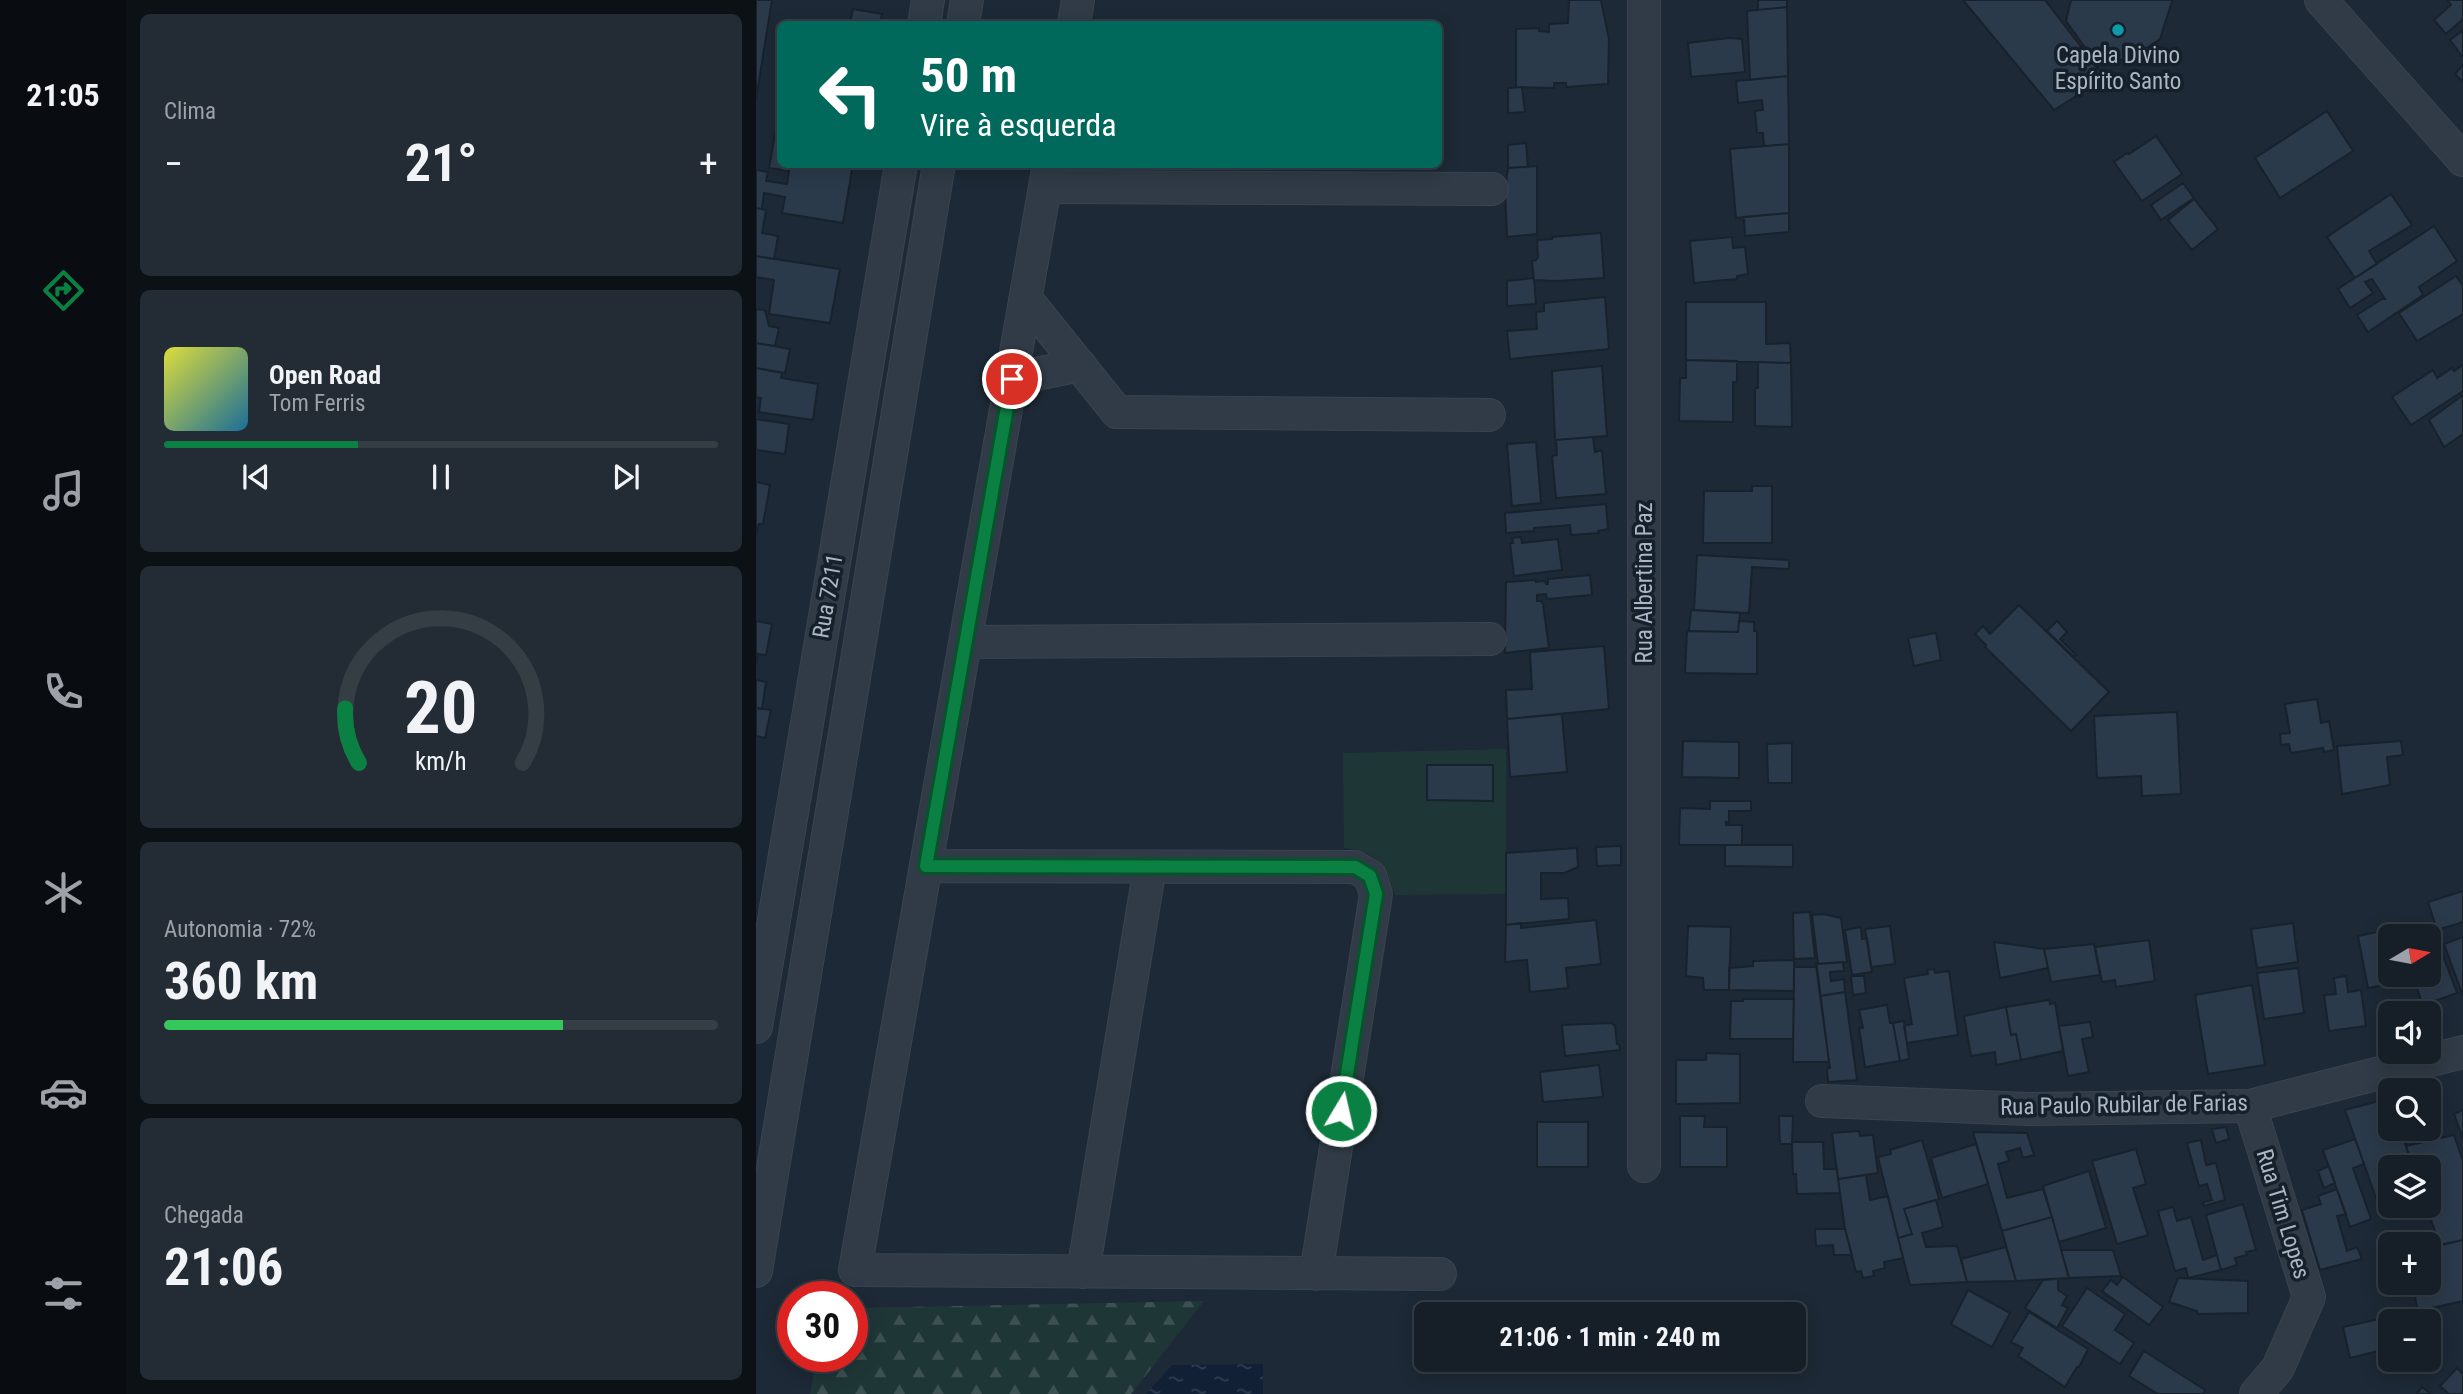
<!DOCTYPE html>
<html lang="pt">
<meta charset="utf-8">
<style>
body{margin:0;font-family:"Roboto Condensed",sans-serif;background:#232c34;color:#f1f3f6;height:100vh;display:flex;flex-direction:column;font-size:26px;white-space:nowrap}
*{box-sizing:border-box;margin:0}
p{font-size:23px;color:#9ea2a8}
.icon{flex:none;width:38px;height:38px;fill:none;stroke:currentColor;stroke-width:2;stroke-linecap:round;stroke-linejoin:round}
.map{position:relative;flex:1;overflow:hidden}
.sheet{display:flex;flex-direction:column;gap:14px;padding:14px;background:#0c1116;width:630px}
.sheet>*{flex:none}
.top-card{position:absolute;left:21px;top:21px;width:665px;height:147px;border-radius:10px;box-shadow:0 4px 18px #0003,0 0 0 2px #353d45;background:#00695c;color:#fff;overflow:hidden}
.needle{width:46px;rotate:80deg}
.tools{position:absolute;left:1622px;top:924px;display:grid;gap:14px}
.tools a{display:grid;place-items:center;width:63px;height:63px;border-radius:10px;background:#161f28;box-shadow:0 4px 18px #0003,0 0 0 2px #353d45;font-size:35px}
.speed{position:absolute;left:21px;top:1281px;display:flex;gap:14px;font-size:35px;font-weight:700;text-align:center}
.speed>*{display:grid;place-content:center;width:91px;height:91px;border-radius:50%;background:#161f28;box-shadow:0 4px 18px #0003,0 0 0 2px #353d45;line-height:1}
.speed .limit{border:10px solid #d22;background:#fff;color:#111}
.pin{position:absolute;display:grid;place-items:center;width:60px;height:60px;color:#fff;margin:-30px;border:4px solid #fff;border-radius:50%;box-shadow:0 2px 7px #0007}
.me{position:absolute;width:77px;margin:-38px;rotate:9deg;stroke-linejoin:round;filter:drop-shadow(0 0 5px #0008)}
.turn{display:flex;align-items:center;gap:24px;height:147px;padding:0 28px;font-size:32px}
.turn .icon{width:91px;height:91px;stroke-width:2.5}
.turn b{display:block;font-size:49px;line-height:60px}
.big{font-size:52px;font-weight:700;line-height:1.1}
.sheet .widget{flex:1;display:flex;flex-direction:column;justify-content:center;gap:10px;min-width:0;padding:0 24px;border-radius:10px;background:#232c34}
.sheet .dial{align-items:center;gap:0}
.dial svg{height:182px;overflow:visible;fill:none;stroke:#353d45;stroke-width:7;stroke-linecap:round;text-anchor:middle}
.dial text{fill:#f1f3f6;stroke:none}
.song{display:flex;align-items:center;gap:21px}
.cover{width:84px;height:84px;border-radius:10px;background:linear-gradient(135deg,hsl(60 70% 55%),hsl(200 70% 35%))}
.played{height:7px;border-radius:4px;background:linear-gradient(90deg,#0b8043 35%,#353d45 35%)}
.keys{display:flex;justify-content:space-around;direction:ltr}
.heat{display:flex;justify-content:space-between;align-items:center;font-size:38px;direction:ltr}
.charge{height:10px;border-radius:5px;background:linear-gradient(90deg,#34c759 72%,#353d45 0)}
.trip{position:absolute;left:658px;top:1302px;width:392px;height:70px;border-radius:10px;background:#161f28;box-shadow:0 4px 18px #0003,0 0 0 2px #353d45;font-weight:700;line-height:70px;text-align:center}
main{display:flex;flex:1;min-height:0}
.dock{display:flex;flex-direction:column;width:126px;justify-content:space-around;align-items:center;background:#090c10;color:#9ea2a8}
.dock .icon{width:49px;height:49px}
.dock .active{color:#0b8043}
.dock b{font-size:32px;color:#f1f3f6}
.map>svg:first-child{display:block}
</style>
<main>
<nav class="dock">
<b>21:05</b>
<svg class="icon active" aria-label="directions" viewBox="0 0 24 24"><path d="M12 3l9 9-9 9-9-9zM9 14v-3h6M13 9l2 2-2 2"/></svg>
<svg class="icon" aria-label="music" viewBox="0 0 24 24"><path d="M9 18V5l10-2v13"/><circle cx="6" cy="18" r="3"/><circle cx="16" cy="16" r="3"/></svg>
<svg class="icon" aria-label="phone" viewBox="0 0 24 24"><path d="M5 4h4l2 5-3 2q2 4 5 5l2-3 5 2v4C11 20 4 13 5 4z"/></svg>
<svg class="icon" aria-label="climate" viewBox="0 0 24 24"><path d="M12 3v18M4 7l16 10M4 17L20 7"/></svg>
<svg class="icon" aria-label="car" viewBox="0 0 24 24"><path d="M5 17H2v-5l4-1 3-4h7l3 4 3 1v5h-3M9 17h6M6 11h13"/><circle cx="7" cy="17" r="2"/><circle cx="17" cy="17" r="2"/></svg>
<svg class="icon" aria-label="filters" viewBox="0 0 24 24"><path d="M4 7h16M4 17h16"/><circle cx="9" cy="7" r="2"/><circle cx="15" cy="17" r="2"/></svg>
</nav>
<section class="sheet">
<div class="widget"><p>Clima</p>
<div class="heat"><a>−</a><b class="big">21°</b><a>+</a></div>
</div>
<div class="widget">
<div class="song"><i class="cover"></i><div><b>Open Road</b><p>Tom Ferris</p></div></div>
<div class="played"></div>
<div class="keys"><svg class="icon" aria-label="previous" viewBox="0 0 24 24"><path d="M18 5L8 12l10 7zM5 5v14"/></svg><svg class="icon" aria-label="pause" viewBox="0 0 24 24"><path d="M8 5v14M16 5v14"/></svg><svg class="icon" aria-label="next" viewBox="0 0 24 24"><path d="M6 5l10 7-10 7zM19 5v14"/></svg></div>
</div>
<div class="widget dial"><svg viewBox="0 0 100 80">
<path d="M14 69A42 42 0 1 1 86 69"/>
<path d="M14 69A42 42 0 0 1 8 45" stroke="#0b8043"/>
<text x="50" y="56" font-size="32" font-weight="700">20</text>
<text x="50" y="72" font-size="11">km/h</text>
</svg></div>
<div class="widget"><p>Autonomia · 72%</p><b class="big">360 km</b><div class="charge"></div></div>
<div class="widget"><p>Chegada</p><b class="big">21:06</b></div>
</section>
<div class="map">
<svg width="1707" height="1394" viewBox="0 0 1707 1394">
<defs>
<pattern id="forest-firs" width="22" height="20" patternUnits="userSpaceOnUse" patternTransform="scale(1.75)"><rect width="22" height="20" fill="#1f3637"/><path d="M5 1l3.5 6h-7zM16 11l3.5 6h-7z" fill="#3d5152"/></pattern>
<pattern id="water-ripples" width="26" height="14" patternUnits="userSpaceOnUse" patternTransform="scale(1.75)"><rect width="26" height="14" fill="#112034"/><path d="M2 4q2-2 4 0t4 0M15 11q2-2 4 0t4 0" fill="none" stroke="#313e50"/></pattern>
</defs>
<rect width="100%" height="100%" fill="#1d2936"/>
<!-- forest -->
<path fill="url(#forest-firs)" d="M448 1301 375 1394H54L61 1356H96V1308Z"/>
<!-- park -->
<path fill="#1f3637" d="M750 749V894L639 895C630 865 621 851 588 848L587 753Z"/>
<!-- water -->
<path fill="url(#water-ripples)" d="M507 1364V1394H390L416 1365Z"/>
<!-- building -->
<path fill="#2b3a4b" stroke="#18222d" stroke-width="2" d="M0 0H16L0 99Z
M813 0H845L853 39 852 84 810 87V83H798V88L760 87V29L783 28V31L793 32V24L812 23Z
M1002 0H1031V7L1002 10Z
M1207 0H1289L1349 78 1298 110Z
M1315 0H1416V1L1404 39 1371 61 1333 53 1310 21Z
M1691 0H1707V19L1690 34 1678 20 1695 5Z
M1031 7 1032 76 994 80 991 11Z
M97 9 126 14 124 24H94Z
M1707 30V56H1706L1694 40Z
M973 38 986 39 989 72 935 77 932 43Z
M1707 65V82L1699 74Z
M1032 76 1033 144 1008 146 1007 133H1001L999 111 1007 110 1006 100 982 103 980 81Z
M766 87 769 112 752 113V88Z
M1571 111 1597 151 1524 198 1499 158Z
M19 134 24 135V164H97L87 223 26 213 29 197 8 193 6 209 0 208V170L12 172 10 181 31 184 33 171 13 168Z
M1400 136 1426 174 1386 201 1358 162 1371 153 1373 154Z
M770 143 772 167 752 168V145Z
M1033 144V213L980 218 974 149Z
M781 166V234L751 237 749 191 752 168Z
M1427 183 1438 198 1405 220 1395 205Z
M1635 194 1656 225 1613 251 1621 264 1599 278 1571 237Z
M1438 199 1462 229 1436 250 1412 220Z
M0 208 10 210 6 233 22 236 18 259 0 256Z
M1033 213V232L989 236 988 217Z
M1678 226 1701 261 1663 287 1667 295 1612 332 1601 315 1626 299H1629L1616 279 1609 282 1617 293 1594 308 1582 289Z
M845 233 848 278 800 281 778 280 776 261 780 260 782 257 781 240 796 239V237Z
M976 237 977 248 989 247 992 274 981 276V279L938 283 934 241Z
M0 256 84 269 74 323 13 314 18 280 0 277Z
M1700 276 1707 286V314L1661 341 1643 313Z
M778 278 780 304 751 306V281Z
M849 297 853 349 754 359 751 331 781 329 780 312 788 311V303Z
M930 302H1010V344L1034 343 1035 363 930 360Z
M0 309 9 310 13 326 23 328 19 346 0 343Z
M0 343 34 349 29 373 0 368Z
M930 360 981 361V382H977V422L923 421 924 378H930Z
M1002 362 1035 363 1036 427 999 426V388H1002Z
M1707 365V391L1655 425 1636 397 1677 370 1681 378 1696 368 1698 371Z
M846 366 851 436 799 440 796 371Z
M0 368 26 373 25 378 62 384 57 420 3 412 5 398 0 397Z
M1707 395V434L1688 447 1673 420Z
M0 419 33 424 29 454 0 450Z
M837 437 839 452 846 450 850 494 800 498 796 456 801 455 800 440Z
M780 442 785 503 756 506 751 444Z
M0 482 14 485 7 524H3L0 535Z
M996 486H1016V543H947L948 491H996Z
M850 504 852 529 842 531 843 533 815 535 814 525 778 528V531L750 533 749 513Z
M765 537 766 543 802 539 806 570 758 576 754 543H757L756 538Z
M941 555 1033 560V569L996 567 993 613 938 610Z
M834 575 836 595 791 599 790 594 781 595V601H785L787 604 793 648 749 653 750 582 780 580V582L789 581 790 584H792V579Z
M1263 605 1353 692 1315 731 1229 647 1230 645 1219 634 1227 626 1234 634Z
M935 610 984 613 982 632 933 631Z
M0 621 16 624 10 655 2 654 0 665Z
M983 621 998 622V631H1001V674L929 673 931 631 982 632Z
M1301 621 1311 632 1304 639 1320 655 1318 657 1291 631Z
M1180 633 1185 660 1158 666 1152 638Z
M848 646 853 709 751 719 750 690 776 689 774 652Z
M0 680 10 682 6 709 0 708Z
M1561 699 1565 723 1573 721 1578 750 1568 752 1567 748 1535 753 1533 744 1525 745 1524 734 1534 733 1529 704Z
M0 708 15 710 9 738 0 736Z
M1421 712 1425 794 1386 796 1385 776 1341 778 1338 716Z
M806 714 811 772 754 777 751 719Z
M927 741 983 742V778L926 777Z
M1645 741 1647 755 1631 757 1634 785 1586 794 1581 746Z
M1036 743V783H1012L1011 744Z
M671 765H737V801L671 800Z
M954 801H995V811H973V823L970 822V825H986V845H923L924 808 954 809Z
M969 845H1037V867L969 866Z
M865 846V865L841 866 840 847Z
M821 848 822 867 808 873H785V899L812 898 813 919 750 925V853Z
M1707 891V922L1681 930 1672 902Z
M1054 912 1059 958 1038 959 1037 913Z
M1067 914 1085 918 1091 962 1062 964 1056 915Z
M840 920 845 964 810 968 812 988 774 992 771 960 749 962 750 925 765 923V928Z
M1537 923 1542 962 1501 968 1495 929Z
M932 926 975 927 973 990H948L947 978 930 976Z
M1134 926 1139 964 1115 967 1109 929Z
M1105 927 1106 939 1111 938 1116 972 1096 975 1089 930Z
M1626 931 1629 942 1634 941V975H1653L1654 980 1612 988 1602 936Z
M1707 937V996L1688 944Z
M1393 940 1399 981 1360 987 1359 980 1346 982 1339 947Z
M1681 940 1701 993 1667 1005 1656 975H1673V943Z
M1238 942 1288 949 1292 968 1244 978Z
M1338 944 1344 975 1295 982 1288 949Z
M1038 960V991L973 990V968L997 966V961Z
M1087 962 1088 971 1074 972 1075 981 1088 979 1089 992 1064 996 1060 964Z
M1038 967H1061L1073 1062H1037Z
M1542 968 1548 1013 1508 1019 1501 973Z
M1178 969 1179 973 1193 971 1202 1035 1151 1043 1148 1026 1156 1024 1148 978 1172 974 1171 970Z
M1095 976H1108L1110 993 1097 995Z
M1590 976 1592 992 1605 990 1610 1026 1573 1031 1568 995 1580 994 1578 978Z
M1496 985 1509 1065 1452 1074 1439 995Z
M1089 992 1101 1080 1072 1082 1071 1068H1074L1064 996Z
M987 999H1038L1037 1039H974L975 1001H987Z
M1293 1000 1294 1004 1299 1003 1307 1051 1265 1060 1260 1034 1255 1035 1250 1007Z
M1131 1005 1134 1023H1137L1144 1061 1109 1067 1103 1028H1107L1103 1010Z
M1250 1007 1255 1035 1260 1034 1265 1060 1240 1065 1239 1052 1215 1056 1208 1016Z
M1148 1021 1153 1059 1144 1061 1137 1023Z
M1334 1022 1337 1037 1326 1039 1333 1072 1312 1076 1303 1026Z
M856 1023 857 1025H859L861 1044H863L864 1050 809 1056 806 1025Z
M950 1053 984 1054V1103L920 1104V1060H950Z
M843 1065 847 1097 787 1102 784 1072Z
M1634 1098V1129H1644L1657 1167H1634V1206H1661L1627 1218 1589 1110Z
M1707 1110V1139L1698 1114Z
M924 1116H949L948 1127H971V1167H924Z
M1023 1116H1037L1036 1144H1024Z
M781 1122H832V1167H781Z
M1470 1127 1473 1139 1460 1143 1456 1129Z
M1103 1131 1104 1136 1117 1135 1122 1173 1082 1179 1076 1133Z
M1217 1132 1271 1133 1278 1155 1267 1158 1264 1148 1250 1152 1253 1161 1242 1164 1251 1198 1287 1189 1296 1217 1246 1231Z
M1698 1135 1707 1161V1240L1684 1245 1670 1206H1673V1167H1657L1650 1146Z
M1599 1139 1608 1164 1597 1168 1615 1219 1594 1227 1567 1150Z
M1166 1140 1183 1199 1148 1209 1156 1234 1142 1238 1122 1157 1135 1154 1134 1150Z
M1445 1140 1450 1165 1460 1163 1469 1200 1448 1206 1447 1202 1456 1200 1451 1184 1443 1186 1431 1143Z
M1036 1142H1067L1068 1169H1081L1084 1193 1041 1194 1040 1174H1037Z
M1220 1144 1232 1184 1186 1198 1175 1158Z
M1380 1149 1390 1184 1377 1188 1392 1235 1361 1244 1336 1161Z
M1573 1166 1579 1183 1568 1188 1562 1171Z
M1333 1171 1350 1228 1303 1242 1287 1186Z
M1110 1175 1114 1200 1132 1196 1147 1258 1128 1262 1129 1268 1117 1271 1118 1276 1107 1278 1105 1271 1100 1272 1089 1229 1082 1179Z
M1581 1189 1590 1214 1581 1216 1591 1251 1601 1247 1606 1259 1564 1270 1546 1210 1565 1204 1562 1196Z
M1180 1200 1187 1227 1166 1233 1170 1247 1201 1246 1211 1282 1154 1285 1142 1238 1156 1234 1148 1209Z
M1487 1204 1500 1250 1490 1252 1491 1255 1479 1258 1481 1265 1465 1270 1450 1215Z
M1417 1207 1421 1221 1435 1217 1447 1260 1461 1255 1465 1270 1432 1278 1430 1268 1419 1271 1402 1211Z
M1296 1217 1313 1278 1260 1281 1246 1231Z
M1059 1229H1089L1096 1255H1078L1077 1245 1060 1246Z
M1707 1240V1301L1662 1311 1656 1283H1673V1248Z
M1250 1247 1260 1281 1211 1282 1205 1259Z
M1305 1250H1357L1365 1276 1313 1278Z
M1367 1277 1407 1307 1393 1325 1346 1291 1355 1280 1361 1285Z
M1422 1278 1492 1281V1313L1442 1314 1441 1311 1413 1302Z
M1302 1279V1290L1311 1296 1306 1305 1312 1308 1301 1328 1269 1308 1287 1280Z
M1331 1288 1369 1314 1359 1330 1378 1343 1364 1364 1306 1326Z
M1212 1290 1254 1313 1236 1347 1195 1324Z
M1273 1312 1332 1349 1323 1367H1321L1309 1387 1262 1356 1267 1348 1255 1342Z
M1651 1313 1652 1321H1634V1348L1594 1358 1587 1327Z
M1388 1351 1449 1390 1447 1394H1402L1373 1376Z
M1701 1368 1707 1374V1394H1693L1684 1386Z
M1666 1387 1675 1394H1661Z"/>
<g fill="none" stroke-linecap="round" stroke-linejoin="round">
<defs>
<path id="minor" d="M888 0V1166
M1565 0 1707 160
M168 24 172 0
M207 24 211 0
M318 24 322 0
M293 164 99 1270 684 1274
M289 187 736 189
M270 299 361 412 733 415
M256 379 324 365
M210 642 734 639
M170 866 599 867 614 876 620 894 560 1274
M0 1027 145 164
M1066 1101 1273 1109 1494 1106 1707 1052
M1494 1106 1553 1297 1522 1368 1500 1394
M0 1271 183 164
M327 1272 394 867"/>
</defs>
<!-- minor casing -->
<use href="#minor" stroke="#3a4450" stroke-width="34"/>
<!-- minor -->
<use href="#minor" stroke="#303b47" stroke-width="32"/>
</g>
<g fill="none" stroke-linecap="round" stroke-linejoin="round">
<defs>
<path id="route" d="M256 379 170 866 599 867 614 876 620 894 585 1111"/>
</defs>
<!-- route casing -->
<use href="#route" stroke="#07532c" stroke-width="18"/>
<!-- route -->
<use href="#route" stroke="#0b8043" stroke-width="12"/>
</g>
<!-- markers -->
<circle fill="#0f9aa8" stroke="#16202b" stroke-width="2.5" cx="1362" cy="30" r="7"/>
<g text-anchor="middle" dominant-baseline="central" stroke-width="7" stroke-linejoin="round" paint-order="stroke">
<!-- poi labels -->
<g font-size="23" fill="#aab5c5" stroke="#16202b">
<text x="1362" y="55">Capela Divino<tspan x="1362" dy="26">Espírito Santo</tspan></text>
</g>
<!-- street labels -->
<g font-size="23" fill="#aab5c5" stroke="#16202b">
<text transform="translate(888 583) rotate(-90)">Rua Albertina Paz</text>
<text transform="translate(72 596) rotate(-80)">Rua 7211</text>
<text transform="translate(1368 1105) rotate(-1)">Rua Paulo Rubilar de Farias</text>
<text transform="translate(1527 1214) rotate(73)">Rua Tim Lopes</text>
</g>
</g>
</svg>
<div class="tools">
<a><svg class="needle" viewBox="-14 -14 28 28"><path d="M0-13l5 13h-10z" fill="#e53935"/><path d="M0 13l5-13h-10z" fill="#9ea2a8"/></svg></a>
<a><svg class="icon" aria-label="sound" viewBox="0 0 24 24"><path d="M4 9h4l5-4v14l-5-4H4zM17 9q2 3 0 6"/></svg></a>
<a><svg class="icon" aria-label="search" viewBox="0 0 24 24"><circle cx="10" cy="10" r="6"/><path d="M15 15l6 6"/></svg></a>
<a><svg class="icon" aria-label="layers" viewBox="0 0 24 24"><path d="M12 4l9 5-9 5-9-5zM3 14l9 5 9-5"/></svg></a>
<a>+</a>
<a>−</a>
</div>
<div class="speed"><div class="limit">30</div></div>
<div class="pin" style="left:256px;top:379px;background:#d93025"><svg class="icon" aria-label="arrive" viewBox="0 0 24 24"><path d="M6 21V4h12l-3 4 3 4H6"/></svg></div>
<svg class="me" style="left:585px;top:1111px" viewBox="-20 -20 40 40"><circle r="17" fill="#0b8043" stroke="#fff" stroke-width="3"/><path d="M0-11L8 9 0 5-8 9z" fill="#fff"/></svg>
<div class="trip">21:06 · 1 min · 240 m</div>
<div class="top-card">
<div class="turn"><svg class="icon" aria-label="left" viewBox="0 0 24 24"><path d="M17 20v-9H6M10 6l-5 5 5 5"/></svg><div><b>50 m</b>Vire à esquerda</div></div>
</div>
</div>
</main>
